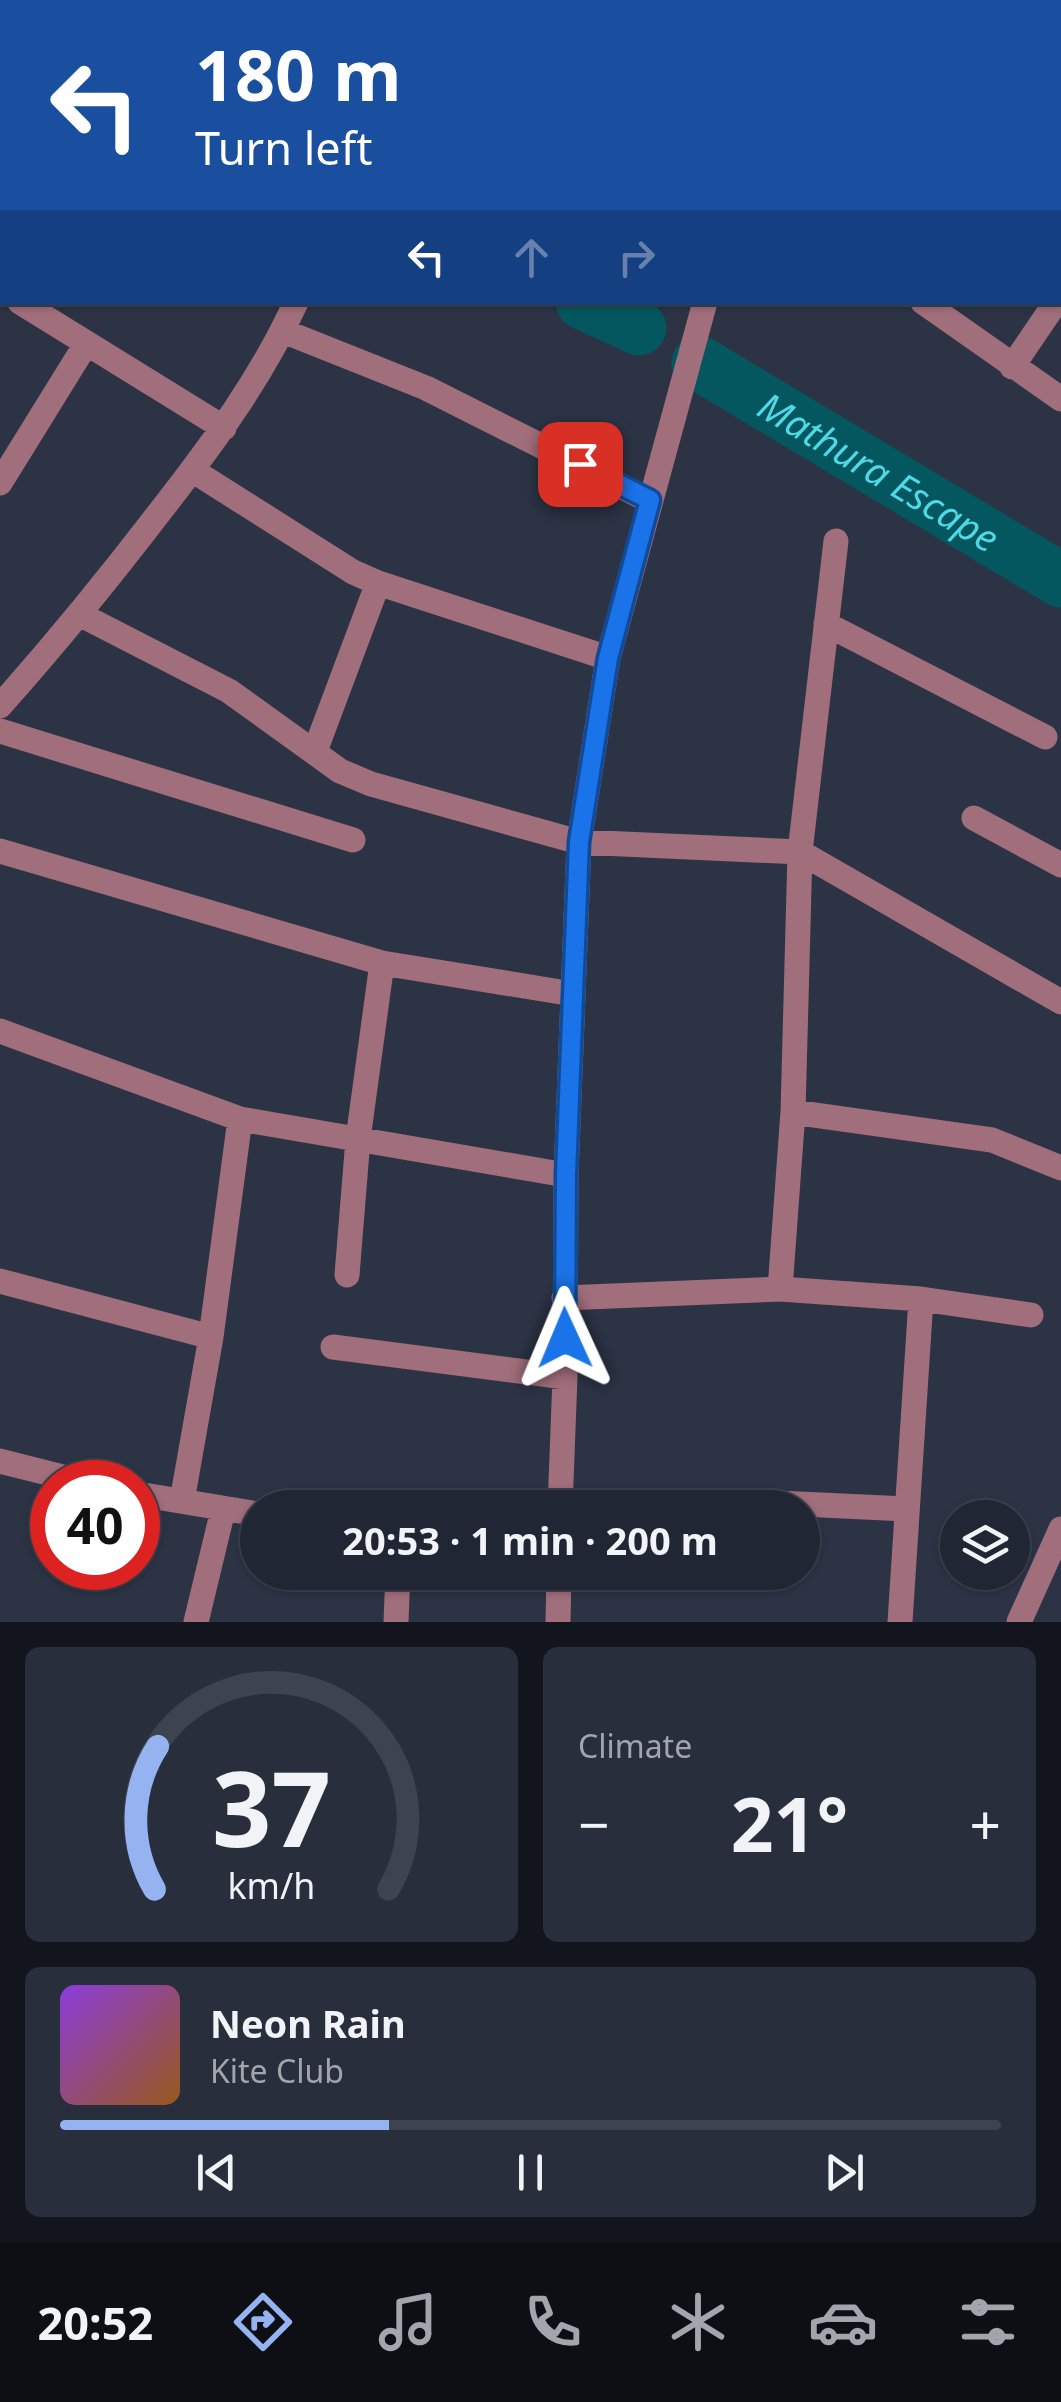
<!DOCTYPE html>
<meta charset="utf-8">
<style>
body{margin:0;font-family:"Noto Sans",sans-serif;background:#282e3c;color:#f1f3f6;height:100vh;display:flex;flex-direction:column;font-size:38px;white-space:nowrap}
*{box-sizing:border-box;margin:0}
p{font-size:32px;color:#a2a5ac}
.icon{flex:none;width:55px;height:55px;fill:none;stroke:currentColor;stroke-width:2;stroke-linecap:round;stroke-linejoin:round}
.map{position:relative;height:1622px;overflow:hidden}
.side{display:flex;flex-direction:column;gap:25px;padding:25px;background:#12151d;flex:1}
.side>*{flex:none}
.top-card{position:absolute;left:0px;top:0px;width:1062px;height:305px;box-shadow:0 2px 8px #0004,0 0 0 2px #3d434f;background:#1a4fa0;color:#fff;overflow:hidden}
.controls{position:absolute;left:940px;top:1500px;display:grid;gap:20px}
.controls a{display:grid;place-items:center;width:90px;height:90px;border-radius:50%;background:#202634;box-shadow:0 2px 8px #0004,0 0 0 2px #3d434f;font-size:50px}
.speed{position:absolute;left:30px;top:1460px;display:flex;gap:20px;font-size:50px;font-weight:700;text-align:center}
.speed>*{display:grid;place-content:center;width:130px;height:130px;border-radius:50%;background:#202634;box-shadow:0 2px 8px #0004,0 0 0 2px #3d434f;line-height:1}
.speed .limit{border:15px solid #d22;background:#fff;color:#111}
.pin{position:absolute;display:grid;place-items:center;width:85px;height:85px;color:#fff;margin:-42px;border-radius:20px;box-shadow:0 5px 15px #0006}
.me{position:absolute;width:110px;margin:-55px;rotate:359deg;stroke-linejoin:round;filter:drop-shadow(0 0 8px #0008)}
.turn{display:flex;align-items:center;gap:35px;height:210px;padding:0 30px;font-size:45px}
.turn .icon{width:130px;height:130px;stroke-width:2.5}
.turn b{display:block;font-size:70px;line-height:85px}
.lanes{display:flex;align-items:center;height:95px;padding:0 30px;background:#0003;justify-content:center;gap:50px;direction:ltr}
.lanes .off{opacity:.35}
.big{font-size:75px;font-weight:700;line-height:1.1}
.side .tile{flex:1;display:flex;flex-direction:column;justify-content:center;gap:15px;min-width:0;padding:0 35px;border-radius:15px;background:#282e3c}
.side .dial{align-items:center;gap:0}
.dial svg{height:260px;overflow:visible;fill:none;stroke:#3d434f;stroke-width:7;stroke-linecap:round;text-anchor:middle}
.dial text{fill:#f1f3f6;stroke:none}
.song{display:flex;align-items:center;gap:30px}
.cover{width:120px;height:120px;border-radius:15px;background:linear-gradient(135deg,hsl(270 70% 55%),hsl(30 70% 35%))}
.played{height:10px;border-radius:5px;background:linear-gradient(90deg,#95b2f1 35%,#3d434f 35%)}
.keys{display:flex;justify-content:space-around;direction:ltr}
.heat{display:flex;justify-content:space-between;align-items:center;font-size:55px;direction:ltr}
.side .tiles{flex:1;display:grid;gap:25px;grid-template-columns:1fr 1fr}
.tile:last-child{grid-column:span 2}
.trip{position:absolute;left:240px;top:1490px;width:580px;height:100px;border-radius:50px;background:#202634;box-shadow:0 2px 8px #0004,0 0 0 2px #3d434f;font-weight:700;line-height:100px;text-align:center}
.tab-bar{display:flex;height:160px;justify-content:space-around;align-items:center;background:#0d0f15;color:#a2a5ac}
.tab-bar .icon{width:70px;height:70px}
.tab-bar .selected{color:#95b2f1}
.tab-bar b{font-size:45px;color:#f1f3f6}
.map>svg:first-child{display:block}
</style>
<div class="map">
<svg width="1061" height="1622" viewBox="0 0 1061 1622">
<rect width="100%" height="100%" fill="#2b3345"/>
<g fill="none" stroke-linecap="round" stroke-linejoin="round">
<!-- river -->
<g stroke="#04575e" stroke-width="55">
<path d="M0 112 2 113"/>
<path d="M583 302 639 328"/>
<path id="s1" d="M699 363 1061 580"/>
</g>
<!-- minor -->
<path stroke="#a16e7b" stroke-width="25" d="M868 0 871 2
M298 2 300 0
M522 2 524 0
M797 2V0
M939 2 941 0
M1060 56 1061 55
M1060 126 1061 127
M0 292H2
M20 302 224 428
M923 302 1061 399
M283 331 426 388 650 501
M1012 367 1056 302
M192 470 353 572 378 583 608 658
M0 483 86 344
M81 615 229 691 340 771 371 784 579 842 800 852 1061 1002
M826 624 1045 737
M0 706C57 642 110 577 162 509 212 445 262 377 296 302
M0 731 353 840
M315 751 378 583
M974 818 1061 865
M0 851 382 963 573 994
M0 1031 240 1119 566 1175
M793 1112 992 1140 1061 1168
M347 1275 358 1139 382 963
M0 1281 211 1337
M780 1289 793 1112 800 852 836 541
M564 1298 780 1289 921 1299 1031 1315
M333 1347 565 1377
M0 1461 83 1482
M138 1494 258 1514
M182 1501 211 1337 240 1119
M560 1508 565 1377 566 1175 579 842 608 658 705 302
M708 1508 734 1501 907 1509
M196 1622 223 1510
M396 1622 398 1572
M558 1622 559 1572
M900 1622 921 1299
M1019 1622 1061 1529"/>
</g>
<g fill="none" stroke-linecap="round" stroke-linejoin="round">
<defs>
<path id="route" d="M565 1338 566 1174 579 842 608 658 650 500 580 464"/>
</defs>
<!-- route casing -->
<use href="#route" stroke="#114b97" stroke-width="25"/>
<!-- route -->
<use href="#route" stroke="#1a73e8" stroke-width="18"/>
</g>
<g text-anchor="middle" dominant-baseline="central" stroke-width="10" stroke-linejoin="round" paint-order="stroke">
<!-- water labels -->
<g font-size="38" font-style="italic" fill="#4fd8e5" stroke="#171b23">
<text stroke="none"><textPath href="#s1" startOffset="210">Mathura Escape</textPath></text>
</g>
</g>
</svg>
<div class="controls">
<a><svg class="icon" aria-label="layers" viewBox="0 0 24 24"><path d="M12 4l9 5-9 5-9-5zM3 14l9 5 9-5"/></svg></a>
</div>
<div class="speed"><div class="limit">40</div></div>
<div class="pin" style="left:580px;top:464px;background:#d93025"><svg class="icon" aria-label="arrive" viewBox="0 0 24 24"><path d="M6 21V4h12l-3 4 3 4H6"/></svg></div>
<svg class="me" style="left:565px;top:1338px" viewBox="-20 -20 40 40"><path d="M0-17L14 15 0 8-14 15z" fill="#1a73e8" stroke="#fff" stroke-width="4"/></svg>
<div class="trip">20:53 · 1 min · 200 m</div>
<div class="top-card">
<div class="turn"><svg class="icon" aria-label="left" viewBox="0 0 24 24"><path d="M17 20v-9H6M10 6l-5 5 5 5"/></svg><div><b>180 m</b>Turn left</div></div>
<div class="lanes"><svg class="icon" aria-label="left" viewBox="0 0 24 24"><path d="M17 20v-9H6M10 6l-5 5 5 5"/></svg><svg class="icon off" aria-label="ahead" viewBox="0 0 24 24"><path d="M12 20V5M6 11l6-6 6 6"/></svg><svg class="icon off" aria-label="right" viewBox="0 0 24 24"><path d="M7 20v-9h11M14 6l5 5-5 5"/></svg></div>
</div>
</div>
<section class="side">
<div class="tiles">
<div class="tile dial"><svg viewBox="0 0 100 80">
<path d="M14 69A42 42 0 1 1 86 69"/>
<path d="M14 69A42 42 0 0 1 15 25" stroke="#95b2f1"/>
<text x="50" y="56" font-size="32" font-weight="700">37</text>
<text x="50" y="72" font-size="11">km/h</text>
</svg></div>
<div class="tile"><p>Climate</p>
<div class="heat"><a>−</a><b class="big">21°</b><a>+</a></div>
</div>
<div class="tile">
<div class="song"><i class="cover"></i><div><b>Neon Rain</b><p>Kite Club</p></div></div>
<div class="played"></div>
<div class="keys"><svg class="icon" aria-label="previous" viewBox="0 0 24 24"><path d="M18 5L8 12l10 7zM5 5v14"/></svg><svg class="icon" aria-label="pause" viewBox="0 0 24 24"><path d="M8 5v14M16 5v14"/></svg><svg class="icon" aria-label="next" viewBox="0 0 24 24"><path d="M6 5l10 7-10 7zM19 5v14"/></svg></div>
</div>
</div>
</section>
<nav class="tab-bar">
<b>20:52</b>
<svg class="icon selected" aria-label="directions" viewBox="0 0 24 24"><path d="M12 3l9 9-9 9-9-9zM9 14v-3h6M13 9l2 2-2 2"/></svg>
<svg class="icon" aria-label="music" viewBox="0 0 24 24"><path d="M9 18V5l10-2v13"/><circle cx="6" cy="18" r="3"/><circle cx="16" cy="16" r="3"/></svg>
<svg class="icon" aria-label="phone" viewBox="0 0 24 24"><path d="M5 4h4l2 5-3 2q2 4 5 5l2-3 5 2v4C11 20 4 13 5 4z"/></svg>
<svg class="icon" aria-label="climate" viewBox="0 0 24 24"><path d="M12 3v18M4 7l16 10M4 17L20 7"/></svg>
<svg class="icon" aria-label="car" viewBox="0 0 24 24"><path d="M5 17H2v-5l4-1 3-4h7l3 4 3 1v5h-3M9 17h6M6 11h13"/><circle cx="7" cy="17" r="2"/><circle cx="17" cy="17" r="2"/></svg>
<svg class="icon" aria-label="filters" viewBox="0 0 24 24"><path d="M4 7h16M4 17h16"/><circle cx="9" cy="7" r="2"/><circle cx="15" cy="17" r="2"/></svg>
</nav>
